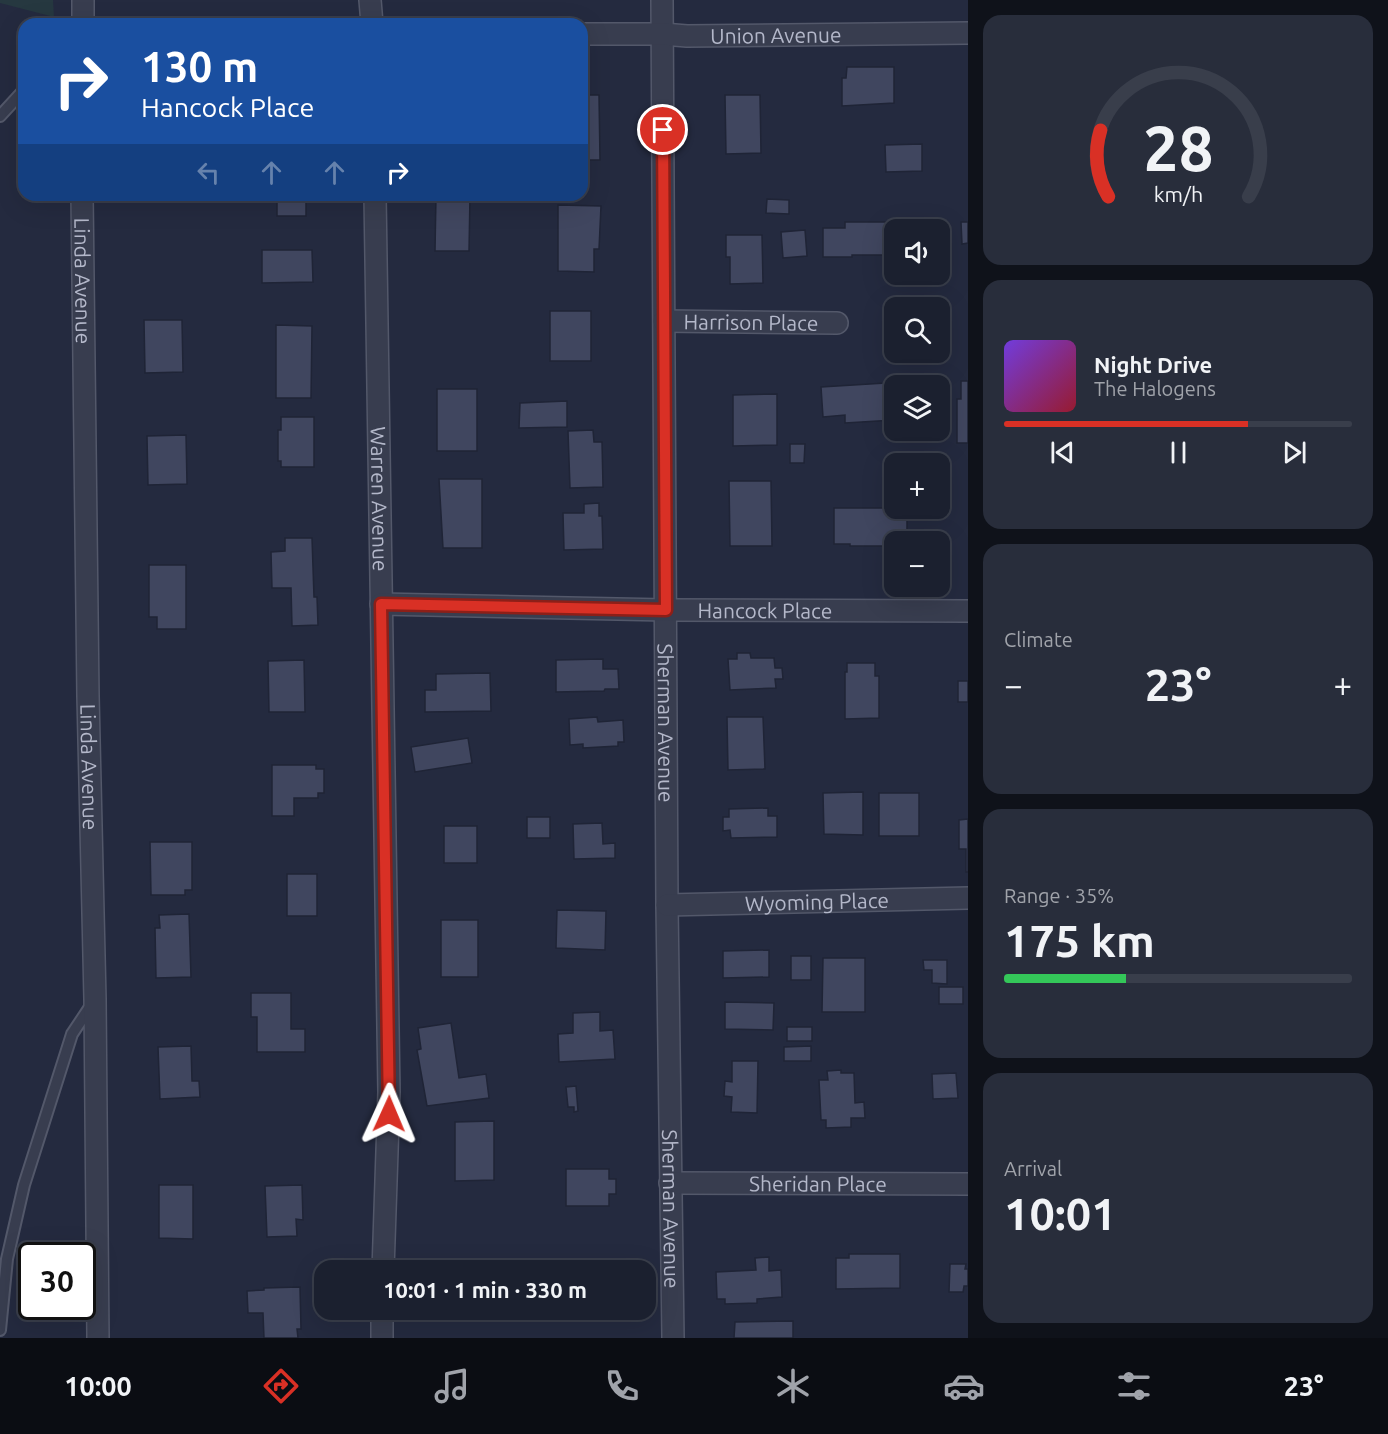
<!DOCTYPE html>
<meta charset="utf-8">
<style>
body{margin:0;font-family:Ubuntu,sans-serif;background:#282d3b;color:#f1f3f6;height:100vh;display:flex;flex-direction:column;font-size:22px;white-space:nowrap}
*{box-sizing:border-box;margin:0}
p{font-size:20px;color:#a0a3aa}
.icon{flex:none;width:33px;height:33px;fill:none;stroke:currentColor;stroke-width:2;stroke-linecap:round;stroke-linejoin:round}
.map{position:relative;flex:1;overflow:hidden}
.details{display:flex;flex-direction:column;gap:15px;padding:15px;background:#0f121a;width:420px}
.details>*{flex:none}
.hud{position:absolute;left:18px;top:18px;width:570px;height:183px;border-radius:18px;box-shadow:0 6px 24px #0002,0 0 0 2px #393e4b;background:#1a4fa0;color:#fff;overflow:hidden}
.fabs{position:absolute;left:884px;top:219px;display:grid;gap:12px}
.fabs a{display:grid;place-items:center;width:66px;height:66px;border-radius:12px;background:#1b202f;box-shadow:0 6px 24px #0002,0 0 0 2px #393e4b;font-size:30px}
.speed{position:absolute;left:18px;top:1242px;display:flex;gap:12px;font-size:30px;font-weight:700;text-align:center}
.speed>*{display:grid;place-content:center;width:78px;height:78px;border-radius:50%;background:#1b202f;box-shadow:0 6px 24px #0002,0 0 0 2px #393e4b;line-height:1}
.speed .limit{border:3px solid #111;border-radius:9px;background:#fff;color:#111}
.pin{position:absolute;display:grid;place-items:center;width:51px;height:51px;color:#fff;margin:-26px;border:3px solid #fff;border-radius:50%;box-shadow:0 2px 6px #0007}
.me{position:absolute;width:66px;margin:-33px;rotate:1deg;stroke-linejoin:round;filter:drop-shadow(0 0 4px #0008)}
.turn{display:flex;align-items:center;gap:21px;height:126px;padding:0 24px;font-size:27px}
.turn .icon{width:78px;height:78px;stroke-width:2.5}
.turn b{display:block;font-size:42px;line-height:51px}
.lanes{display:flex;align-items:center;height:57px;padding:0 24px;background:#0003;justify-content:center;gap:30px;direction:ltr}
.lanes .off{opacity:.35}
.big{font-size:45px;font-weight:600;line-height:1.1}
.details .tile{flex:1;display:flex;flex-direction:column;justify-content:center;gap:9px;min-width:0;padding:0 21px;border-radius:18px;background:#282d3b}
.details .dial{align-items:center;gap:0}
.dial svg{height:156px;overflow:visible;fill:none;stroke:#393e4b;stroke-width:7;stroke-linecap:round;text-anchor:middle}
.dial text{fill:#f1f3f6;stroke:none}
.song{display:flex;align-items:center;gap:18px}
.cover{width:72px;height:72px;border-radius:9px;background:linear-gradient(135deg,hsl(260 70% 55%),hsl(350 70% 35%))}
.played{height:6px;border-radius:3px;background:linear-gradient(90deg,#d93025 70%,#393e4b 70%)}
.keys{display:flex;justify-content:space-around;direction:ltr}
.heat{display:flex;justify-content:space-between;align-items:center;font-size:33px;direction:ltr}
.charge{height:9px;border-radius:4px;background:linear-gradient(90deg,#34c759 35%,#393e4b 0)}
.trip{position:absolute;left:314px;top:1260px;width:342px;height:60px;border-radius:18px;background:#1b202f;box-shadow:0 6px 24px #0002,0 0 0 2px #393e4b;font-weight:600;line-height:60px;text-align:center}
.menu{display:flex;height:96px;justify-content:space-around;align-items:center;background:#0b0d13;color:#a0a3aa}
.menu .icon{width:42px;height:42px}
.menu .active{color:#d93025}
.menu b{font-size:27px;color:#f1f3f6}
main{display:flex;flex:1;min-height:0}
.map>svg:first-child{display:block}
</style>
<main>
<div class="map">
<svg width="968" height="1338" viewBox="0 0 968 1338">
<rect width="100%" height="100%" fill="#242a3f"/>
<!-- green -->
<path fill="#263840" d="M0 0H53L54 17 0 3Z"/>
<!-- building -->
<path fill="#40465f" stroke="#1f2436" stroke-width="1.5" d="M847 67H894V103L842 106V78H846Z
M582 95H599L600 160H582Z
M725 95H760L761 153 726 154Z
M922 144V171L886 172 885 145Z
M277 195H306V216H277Z
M436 196H470L469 251H435Z
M767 199 789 200V214L766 213Z
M558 205 601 206 599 249H594V272L558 271Z
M845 222H900V230H894V255H852V257H823V228H845Z
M961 222H968V243L962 244Z
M805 230 807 256 783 258 781 232Z
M726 235H762L763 283 730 284V257H726Z
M262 250H312L313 282 262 283Z
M550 311H591V361H550Z
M144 320H182L183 372 145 373Z
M276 325 312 326 311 398H276Z
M961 381H968V443H957V399H961Z
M902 382V386H894V420L845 423V415L823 417 821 387Z
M437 389H477V451H437Z
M777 394V445L733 446V395Z
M567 401V427L519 428 520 403Z
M281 417H314V467H281V461H278V430H281Z
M593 430 594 442H602L603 487 570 488 568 431Z
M186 435 187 484 148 485 147 436Z
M790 444H805L804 463H790Z
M439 479H482V548H443Z
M729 481H771L772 546H730Z
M599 503V516H602L603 549 564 550 563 513H584V504Z
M834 508H907V542H894V546H850V544H834Z
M285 538H312L314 597H317L318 625 292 626 291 588H272L271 552 285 551Z
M149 565H186V629H157V617H149Z
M737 653H750L751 658H774L775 668H782L783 679H775L776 688 730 690 728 659H737Z
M603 659V669H618L619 689H605L604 691 556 692V660Z
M304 660 305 712H269L268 661Z
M847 663H875V676H879V718L845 719V672H847Z
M490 673 491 711 425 712V690H436V674Z
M958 681H968V702H958Z
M597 717 598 722 623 720 624 742H618V746L583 748V744L570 745 569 719Z
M727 717H763L765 769 728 770Z
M468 738 472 763 415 772 411 747Z
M272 765H316V769H324V793H318V798H294V816H272Z
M863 792V835L824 834 823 793Z
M879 793H919V836H879Z
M768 808V816H777V837L731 838 730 830 723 831V817H729V809Z
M527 817H550V838H527Z
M968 819V872H966V849H959V820Z
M602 823 603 844 615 843V858L574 859 573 824Z
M444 826H477V863H444Z
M150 842H192V890H185V895H151Z
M287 874H317V916H287Z
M557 910 606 911 605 950 556 948Z
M189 914 191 977 156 978 155 928H160L159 915Z
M441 920H478V977H441Z
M769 950V977L723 978V951Z
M791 956H811V980H791Z
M823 958H865V1012H822Z
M923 960H947V984L932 983V970H924Z
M939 987H963V1004H939Z
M251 993H291V1029H305V1052H257V1017H251Z
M725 1002 774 1003 773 1030 725 1029Z
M600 1012V1031L613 1030 615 1059 559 1062 558 1034 573 1033V1013Z
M451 1023 459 1078 486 1074 489 1098 427 1106 417 1050 421 1049 418 1028Z
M787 1027H812V1041H787Z
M191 1046 192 1081H199L200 1097 160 1099 158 1047Z
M811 1046V1061H784V1047Z
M732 1061H758L757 1113 731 1112 732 1097 724 1096 725 1081 732 1082Z
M841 1070V1073H854L855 1103 864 1102 865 1118H851V1127L826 1128V1120H821L819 1080H828L827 1071Z
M956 1073 958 1098 933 1099 932 1074Z
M576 1086 578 1111 574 1112V1107H568L566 1087Z
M494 1121V1180L455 1181V1122Z
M566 1169H609V1179H616V1194H609V1206H566Z
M159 1185H193V1239L159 1238Z
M302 1185 303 1220 296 1219 297 1236 267 1237 265 1186Z
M849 1254H900V1288L836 1289V1258H849Z
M769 1257V1271L781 1270 782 1297 757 1299V1303L725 1304V1299H717L716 1272 756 1270 755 1258Z
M575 1260H610V1270H575Z
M950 1264H966L965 1269H968V1286H964L963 1292H949Z
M300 1287 301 1329H297L298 1338H264L263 1313H248L247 1291 264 1290V1288Z
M574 1310H610V1313L574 1312Z
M793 1321V1338H734L735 1322Z"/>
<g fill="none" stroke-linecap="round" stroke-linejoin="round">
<defs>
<path id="lane" d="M0 116 24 90
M0 1330 7 1259 24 1185 72 1034 92 1004"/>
<g id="street">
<path d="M370 0 372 24"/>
<path id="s1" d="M662 0 667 905 673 1338"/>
<path d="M83 24V0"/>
<path id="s2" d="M582 34H663L687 36 968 33"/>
<path id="s3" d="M82 195 88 696 95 999 98 1338"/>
<path id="s4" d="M375 195 389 1092 383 1270"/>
<path id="s5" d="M664 321 837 323"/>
<path id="s6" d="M381 604 666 610 968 611"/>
<path id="s7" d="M667 905 968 898"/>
<path id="s8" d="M670 1183 968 1184"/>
<path d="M382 1310V1338"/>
</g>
</defs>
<!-- lane casing -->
<use href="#lane" stroke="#53586a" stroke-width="14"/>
<!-- street casing -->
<use href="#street" stroke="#53586a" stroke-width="24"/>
<!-- lane -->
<use href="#lane" stroke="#383d4f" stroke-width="10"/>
<!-- street -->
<use href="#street" stroke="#383d4f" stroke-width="21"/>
</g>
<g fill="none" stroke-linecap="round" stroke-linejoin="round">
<defs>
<path id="route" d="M389 1114 381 604 666 610 663 130"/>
</defs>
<!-- route casing -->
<use href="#route" stroke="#8d1f18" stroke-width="15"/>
<!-- route -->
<use href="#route" stroke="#d93025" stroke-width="10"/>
</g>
<g text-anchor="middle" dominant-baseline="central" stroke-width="6" stroke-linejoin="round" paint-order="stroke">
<!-- street labels -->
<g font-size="21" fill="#b4b8ca" stroke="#1d2234">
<text stroke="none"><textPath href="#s2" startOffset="194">Union Avenue</textPath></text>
<text stroke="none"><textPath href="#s3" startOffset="86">Linda Avenue</textPath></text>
<text stroke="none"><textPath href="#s5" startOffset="87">Harrison Place</textPath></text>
<text stroke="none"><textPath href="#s4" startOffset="304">Warren Avenue</textPath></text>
<text stroke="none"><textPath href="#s6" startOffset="384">Hancock Place</textPath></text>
<text stroke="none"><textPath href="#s1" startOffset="723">Sherman Avenue</textPath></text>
<text stroke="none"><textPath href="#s3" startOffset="572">Linda Avenue</textPath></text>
<text stroke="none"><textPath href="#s7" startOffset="150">Wyoming Place</textPath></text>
<text stroke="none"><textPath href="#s8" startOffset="148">Sheridan Place</textPath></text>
<text stroke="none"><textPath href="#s1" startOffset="1209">Sherman Avenue</textPath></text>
</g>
</g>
</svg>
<div class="fabs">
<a><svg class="icon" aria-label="sound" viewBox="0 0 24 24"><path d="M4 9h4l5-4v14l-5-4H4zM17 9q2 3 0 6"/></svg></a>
<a><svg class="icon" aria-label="search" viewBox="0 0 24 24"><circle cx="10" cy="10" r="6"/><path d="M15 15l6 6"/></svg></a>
<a><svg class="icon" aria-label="layers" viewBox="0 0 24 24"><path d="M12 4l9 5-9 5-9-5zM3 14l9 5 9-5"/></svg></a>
<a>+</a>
<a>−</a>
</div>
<div class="speed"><div class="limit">30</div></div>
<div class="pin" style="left:663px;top:130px;background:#d93025"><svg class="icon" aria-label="arrive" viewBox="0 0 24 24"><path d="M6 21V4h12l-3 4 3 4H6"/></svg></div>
<svg class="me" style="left:389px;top:1114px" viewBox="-20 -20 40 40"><path d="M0-17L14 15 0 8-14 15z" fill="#d93025" stroke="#fff" stroke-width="4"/></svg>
<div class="trip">10:01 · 1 min · 330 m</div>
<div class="hud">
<div class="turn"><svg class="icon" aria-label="right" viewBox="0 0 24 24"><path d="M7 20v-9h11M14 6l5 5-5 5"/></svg><div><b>130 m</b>Hancock Place</div></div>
<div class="lanes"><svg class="icon off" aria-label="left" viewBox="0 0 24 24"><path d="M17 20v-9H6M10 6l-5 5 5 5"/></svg><svg class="icon off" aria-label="ahead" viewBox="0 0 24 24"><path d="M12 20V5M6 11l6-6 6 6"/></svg><svg class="icon off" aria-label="ahead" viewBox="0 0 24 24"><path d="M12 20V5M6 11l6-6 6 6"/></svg><svg class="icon" aria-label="right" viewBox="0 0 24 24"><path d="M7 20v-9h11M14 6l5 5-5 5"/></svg></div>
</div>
</div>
<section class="details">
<div class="tile dial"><svg viewBox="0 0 100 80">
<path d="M14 69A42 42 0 1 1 86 69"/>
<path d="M14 69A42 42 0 0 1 10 35" stroke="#d93025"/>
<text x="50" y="56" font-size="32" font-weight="700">28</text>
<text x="50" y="72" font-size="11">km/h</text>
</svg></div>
<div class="tile">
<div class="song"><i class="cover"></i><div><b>Night Drive</b><p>The Halogens</p></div></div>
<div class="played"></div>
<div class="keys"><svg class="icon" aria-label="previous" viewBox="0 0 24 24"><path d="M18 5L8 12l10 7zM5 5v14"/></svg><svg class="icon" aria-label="pause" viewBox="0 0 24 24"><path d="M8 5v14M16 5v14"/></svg><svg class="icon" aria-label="next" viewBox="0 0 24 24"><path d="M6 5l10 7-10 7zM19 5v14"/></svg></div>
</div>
<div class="tile"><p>Climate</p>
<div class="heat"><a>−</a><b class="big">23°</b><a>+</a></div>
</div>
<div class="tile"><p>Range · 35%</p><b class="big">175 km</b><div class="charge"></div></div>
<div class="tile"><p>Arrival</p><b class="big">10:01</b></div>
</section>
</main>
<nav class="menu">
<b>10:00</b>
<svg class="icon active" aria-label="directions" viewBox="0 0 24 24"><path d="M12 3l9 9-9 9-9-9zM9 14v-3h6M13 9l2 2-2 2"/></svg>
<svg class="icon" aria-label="music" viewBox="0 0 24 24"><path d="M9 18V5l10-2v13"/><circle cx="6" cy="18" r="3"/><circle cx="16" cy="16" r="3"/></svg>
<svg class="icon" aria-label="phone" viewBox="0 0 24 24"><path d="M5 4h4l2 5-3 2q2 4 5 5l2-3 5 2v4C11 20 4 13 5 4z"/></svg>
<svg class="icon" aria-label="climate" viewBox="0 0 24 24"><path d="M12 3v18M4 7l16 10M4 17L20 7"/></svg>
<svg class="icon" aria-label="car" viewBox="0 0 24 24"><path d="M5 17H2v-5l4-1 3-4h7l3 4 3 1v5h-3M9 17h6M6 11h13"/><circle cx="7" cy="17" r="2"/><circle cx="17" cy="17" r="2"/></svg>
<svg class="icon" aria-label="filters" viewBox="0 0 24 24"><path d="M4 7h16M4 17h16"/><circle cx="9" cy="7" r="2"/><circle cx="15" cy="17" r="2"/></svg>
<b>23°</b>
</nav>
